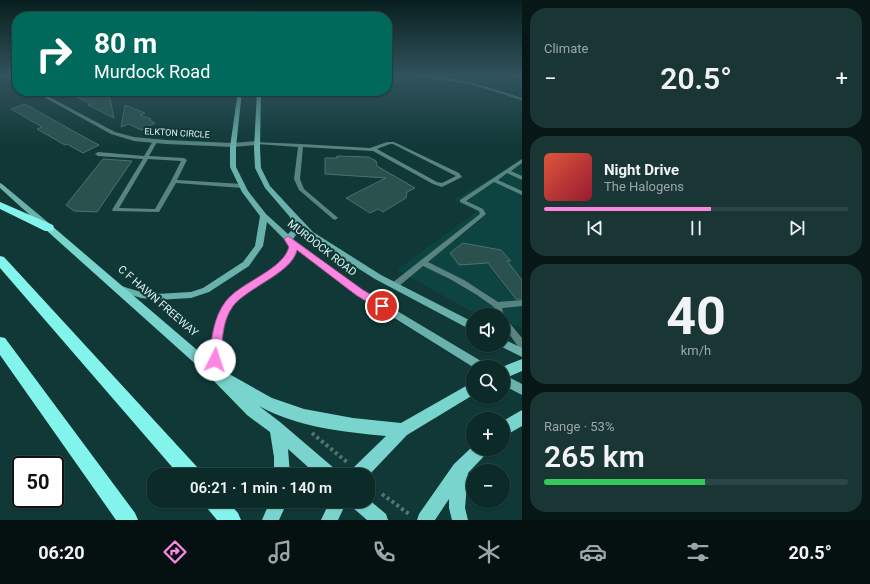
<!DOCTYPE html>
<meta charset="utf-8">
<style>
body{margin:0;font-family:Roboto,sans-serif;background:#193634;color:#f1f3f6;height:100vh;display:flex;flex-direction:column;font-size:15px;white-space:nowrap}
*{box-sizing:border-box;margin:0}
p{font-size:13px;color:#9aa7a8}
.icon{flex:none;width:22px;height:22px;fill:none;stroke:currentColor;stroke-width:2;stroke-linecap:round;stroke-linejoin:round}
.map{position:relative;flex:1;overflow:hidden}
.details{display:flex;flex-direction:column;gap:8px;padding:8px;background:#061716;width:348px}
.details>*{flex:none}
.banner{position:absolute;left:12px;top:12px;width:380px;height:84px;border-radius:16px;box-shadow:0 1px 3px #0004,0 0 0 1px #2b4645;background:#00695c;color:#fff;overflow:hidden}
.tools{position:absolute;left:466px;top:308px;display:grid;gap:8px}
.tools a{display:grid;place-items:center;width:44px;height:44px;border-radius:50%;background:#0b2a28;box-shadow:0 1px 3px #0004,0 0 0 1px #2b4645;font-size:20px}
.speed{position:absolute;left:12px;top:456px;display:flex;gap:8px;font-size:20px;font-weight:700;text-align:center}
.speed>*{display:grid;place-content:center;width:52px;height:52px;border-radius:50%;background:#0b2a28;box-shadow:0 1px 3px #0004,0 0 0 1px #2b4645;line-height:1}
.speed .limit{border:2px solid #111;border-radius:6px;background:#fff;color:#111}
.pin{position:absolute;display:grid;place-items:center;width:34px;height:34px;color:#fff;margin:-17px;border:2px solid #fff;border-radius:50%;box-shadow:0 1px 4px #0007}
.me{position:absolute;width:44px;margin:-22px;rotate:4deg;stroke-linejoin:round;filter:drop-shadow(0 0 3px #0008)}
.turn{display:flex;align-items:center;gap:14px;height:84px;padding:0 16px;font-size:18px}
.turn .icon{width:52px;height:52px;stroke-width:2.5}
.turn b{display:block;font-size:28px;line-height:34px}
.big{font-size:30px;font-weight:600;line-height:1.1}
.details .card{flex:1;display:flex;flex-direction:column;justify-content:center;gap:6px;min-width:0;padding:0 14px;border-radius:16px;background:#193634}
.details .dial{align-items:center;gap:0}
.dial b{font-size:52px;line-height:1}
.song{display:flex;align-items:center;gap:12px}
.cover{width:48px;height:48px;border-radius:6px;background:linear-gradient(135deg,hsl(10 70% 55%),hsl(350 70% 35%))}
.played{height:4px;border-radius:2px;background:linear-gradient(90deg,#fd86e3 55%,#2b4645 55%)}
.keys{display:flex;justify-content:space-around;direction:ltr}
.heat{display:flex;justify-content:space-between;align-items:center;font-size:22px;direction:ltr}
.charge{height:6px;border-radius:3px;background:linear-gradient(90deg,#34c759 53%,#2b4645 0)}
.trip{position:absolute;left:147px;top:468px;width:228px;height:40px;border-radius:16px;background:#0b2a28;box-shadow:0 1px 3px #0004,0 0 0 1px #2b4645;font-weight:600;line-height:40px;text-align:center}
.dock{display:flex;height:64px;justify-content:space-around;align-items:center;background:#041110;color:#9aa7a8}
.dock .icon{width:28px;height:28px}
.dock .active{color:#fd86e3}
.dock b{font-size:18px;color:#f1f3f6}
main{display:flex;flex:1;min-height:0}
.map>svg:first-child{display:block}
</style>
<main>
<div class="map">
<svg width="522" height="520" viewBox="0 0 522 520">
<rect width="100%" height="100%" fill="#0f3836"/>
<!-- built -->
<path fill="#0d4441" d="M522 161V327L503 324V315H478L397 270 476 212 454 200Z"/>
<!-- building -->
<path fill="#2a514e" stroke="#4a716e" d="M65 91H94L110 98 114 118 88 105 91 104Z
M25 104 84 137 99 145 83 153 67 144 65 145 37 129 42 127 11 109Z
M125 105 145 113 140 115 151 119 149 120 155 123 141 130 129 124 121 127Z
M337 156 369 157 376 161 377 166 415 188 407 192 406 198 383 212 378 209 370 213 346 198 386 178 325 174V158H337Z
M103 159 132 161 97 212 74 211 66 205Z
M463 243 501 250 511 261H507L522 280V299H516L488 263 459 265 450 253Z"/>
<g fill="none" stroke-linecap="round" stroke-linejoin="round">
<!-- path-far1 -->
<path stroke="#527573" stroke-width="3" stroke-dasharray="2.5 2.5" stroke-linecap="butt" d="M480 350 487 345"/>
<!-- path -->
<path stroke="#527573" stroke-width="4" stroke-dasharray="3 3" stroke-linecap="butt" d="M312 433 348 463
M382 494 409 514"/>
<!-- lane -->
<path fill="#58837f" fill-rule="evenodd" d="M514 75H519L522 77V79Z
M153 141 157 142 149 156 184 158 187 160 177 180 242 184 245 186 242 188 176 183 159 212 113 211 112 210 143 159 98 156 95 154 98 152 144 156ZM148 159 181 161 171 181 155 209 119 208Z
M255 142 301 144 370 148 387 142H394L459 173 462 177 442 187 433 184 373 151 303 147 300 179 304 189 337 217 338 218 335 220 333 219 299 190 294 179 298 147 257 144 255 143ZM390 144H393L456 176 442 183 437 182 377 149Z
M522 159V163L511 171 522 176V180L507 173 498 180 522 191V195L494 182 466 201 483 209 486 214 428 262 464 280 498 302 522 300V306L502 308 504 316 522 338V349L519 348 503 325V315H497L494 307 477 295 450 279 423 266 398 287H392L391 285 392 283 480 214 479 211 460 202V200Z"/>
<!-- street -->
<path fill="#58837f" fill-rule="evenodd" d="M2 75H7L17 80V83Z
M409 75C447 74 486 86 522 98V100L470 84Z
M33 91H38L115 132 134 137 166 140 233 143 257 141 260 143 257 145 233 147 166 144 134 141 111 134Z
M230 91H260L261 92 259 93 232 92Z"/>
<!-- secondary -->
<path fill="#6ab1ab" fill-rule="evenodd" d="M238 91H242L236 147V167L248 191 266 214 288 234 291 231 290 217 265 188 255 168 254 148 257 91H261L260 148 261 168 270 186 297 215 313 232 381 275 473 322V331L375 279 307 236 298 226 299 231 293 239 362 290 486 364 487 367H473L356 294 296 249C284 278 250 283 232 306 219 324 221 352 220 373L219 376 215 378 211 376 210 373C211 346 211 312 234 293 249 282 266 274 280 262L286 255 289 247 286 241 267 222 263 246 249 266 209 292 191 298 156 300 141 298 115 290 114 288 115 286 118 285 141 292 156 294 191 292 203 288 243 262 255 246 260 216 242 192 230 167V147Z
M0 183 2 184 50 224 51 226 50 228H44L0 188Z
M503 339 522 348V357L500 346 499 345H503Z
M503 374 522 384V395L503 385Z"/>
<!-- primary -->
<path fill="#78d4cd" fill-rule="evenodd" d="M49 225 52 226 224 373 231 375 272 398 304 409 353 418 401 423 473 382V395L407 435 368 476 350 475 352 469 386 436C343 432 297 427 259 406L280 422 335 469 337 475H317L288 449 290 475H274V457L270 432 247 415 210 377 46 230 44 228 46 226Z
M522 359V371L503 379 502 367Z
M522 410V426L503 437V421Z
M473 446V449H489L486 454 468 473 465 508 468 520H452L449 508V499L435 520H417L419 514 454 464Z
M368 499 386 514 388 520H367L352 507 350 501H368Z
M270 501H286L285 507 279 520H262Z
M330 501H347L338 520H321Z"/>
<!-- highway -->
<path fill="#83f4ec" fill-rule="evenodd" d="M0 202 53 225 54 228 53 231H45L0 209Z
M0 256 4 257 198 468 200 475H179L0 268Z
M0 337 5 338 135 513 138 520H116L0 355Z
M204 501H227L238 513 241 520H217L207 508Z"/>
</g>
<!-- sky -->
<linearGradient id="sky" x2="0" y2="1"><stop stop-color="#081f1e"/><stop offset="0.51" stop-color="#31535d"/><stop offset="1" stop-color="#31535d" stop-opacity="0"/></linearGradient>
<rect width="522" height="148" fill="url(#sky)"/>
<!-- route -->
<path fill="#fd86e3" stroke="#a45794" d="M288 236 363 290 386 303 388 306 386 309 382 310 379 309 356 295 297 250C292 273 248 287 233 306 222 321 222 342 221 360L219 364 215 365 211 364 210 360C211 340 213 318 226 301 241 282 283 270 289 247L284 239Z"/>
<g text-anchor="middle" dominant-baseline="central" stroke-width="4" stroke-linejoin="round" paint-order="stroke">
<!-- far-street labels -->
<g font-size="9" fill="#def3f1" stroke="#0f3836">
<text transform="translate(177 133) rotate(3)">ELKTON CIRCLE</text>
</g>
<!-- street labels -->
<g font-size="11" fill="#def3f1" stroke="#0f3836">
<text transform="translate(322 248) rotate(38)">MURDOCK ROAD</text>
<text transform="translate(158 301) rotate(41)">C F HAWN FREEWAY</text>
</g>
</g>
</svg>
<div class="tools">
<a><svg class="icon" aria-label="sound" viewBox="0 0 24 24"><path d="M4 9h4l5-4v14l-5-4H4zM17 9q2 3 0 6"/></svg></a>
<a><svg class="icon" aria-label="search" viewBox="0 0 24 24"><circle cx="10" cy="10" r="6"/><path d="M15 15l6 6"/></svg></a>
<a>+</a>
<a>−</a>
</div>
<div class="speed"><div class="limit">50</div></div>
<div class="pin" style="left:382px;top:306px;background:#d93025"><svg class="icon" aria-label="arrive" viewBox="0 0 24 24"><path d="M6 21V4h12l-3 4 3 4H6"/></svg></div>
<svg class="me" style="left:215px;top:360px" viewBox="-20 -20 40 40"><circle r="19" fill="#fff"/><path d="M0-13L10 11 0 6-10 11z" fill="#fd86e3"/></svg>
<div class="trip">06:21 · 1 min · 140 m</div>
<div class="banner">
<div class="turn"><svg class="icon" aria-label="right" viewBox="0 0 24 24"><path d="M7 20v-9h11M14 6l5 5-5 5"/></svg><div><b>80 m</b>Murdock Road</div></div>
</div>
</div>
<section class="details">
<div class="card"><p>Climate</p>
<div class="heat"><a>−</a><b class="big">20.5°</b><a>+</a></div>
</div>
<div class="card">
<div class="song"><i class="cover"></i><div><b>Night Drive</b><p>The Halogens</p></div></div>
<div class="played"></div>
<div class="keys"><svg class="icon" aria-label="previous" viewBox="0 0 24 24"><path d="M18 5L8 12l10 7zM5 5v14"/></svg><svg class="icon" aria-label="pause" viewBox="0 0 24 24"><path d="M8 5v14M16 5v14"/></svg><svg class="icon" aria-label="next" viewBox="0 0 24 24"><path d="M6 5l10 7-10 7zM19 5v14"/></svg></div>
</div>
<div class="card dial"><b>40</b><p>km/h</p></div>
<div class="card"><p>Range · 53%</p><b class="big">265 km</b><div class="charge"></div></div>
</section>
</main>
<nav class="dock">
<b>06:20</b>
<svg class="icon active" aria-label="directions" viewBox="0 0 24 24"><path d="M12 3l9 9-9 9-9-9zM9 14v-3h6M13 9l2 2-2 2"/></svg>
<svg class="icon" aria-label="music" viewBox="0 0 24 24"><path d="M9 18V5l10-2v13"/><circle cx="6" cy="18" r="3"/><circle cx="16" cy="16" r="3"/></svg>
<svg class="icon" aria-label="phone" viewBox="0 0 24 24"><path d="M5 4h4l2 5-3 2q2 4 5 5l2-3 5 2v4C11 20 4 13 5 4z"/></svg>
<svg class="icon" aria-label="climate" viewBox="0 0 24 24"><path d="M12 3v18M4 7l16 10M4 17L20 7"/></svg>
<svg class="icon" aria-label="car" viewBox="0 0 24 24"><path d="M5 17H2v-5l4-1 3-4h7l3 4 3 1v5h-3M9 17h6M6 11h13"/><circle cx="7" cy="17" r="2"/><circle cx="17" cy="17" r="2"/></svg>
<svg class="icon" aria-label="filters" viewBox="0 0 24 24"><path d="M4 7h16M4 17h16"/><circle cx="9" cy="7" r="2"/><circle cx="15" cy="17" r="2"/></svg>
<b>20.5°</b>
</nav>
